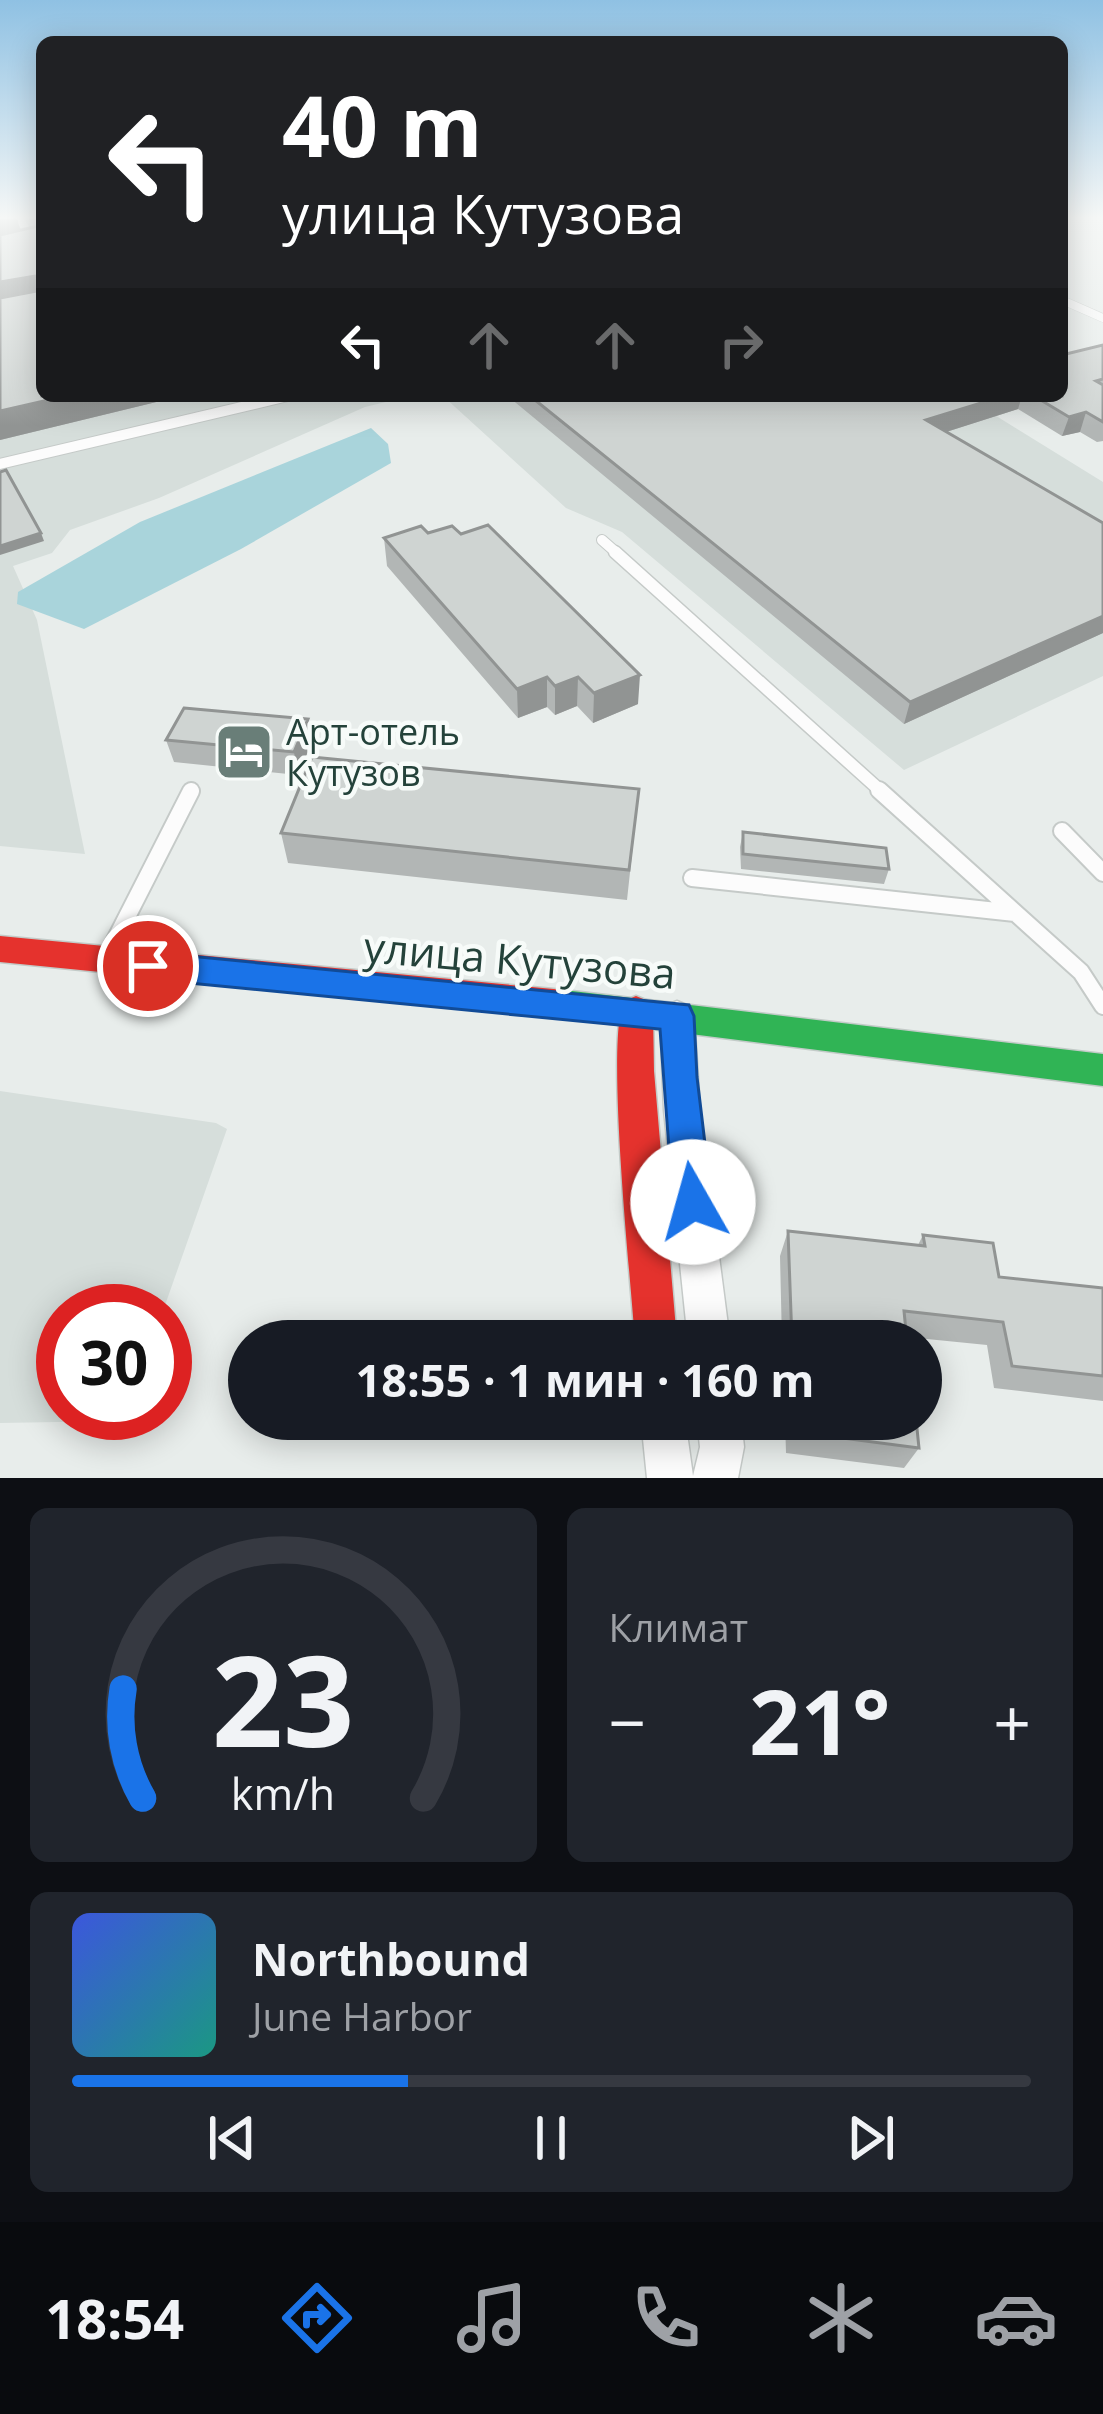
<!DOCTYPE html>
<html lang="ru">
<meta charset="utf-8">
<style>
body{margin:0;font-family:"Open Sans",sans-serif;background:#20242c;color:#f1f3f6;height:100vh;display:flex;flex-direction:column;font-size:45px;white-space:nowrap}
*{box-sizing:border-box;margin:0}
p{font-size:39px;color:#9ea1a6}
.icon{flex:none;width:66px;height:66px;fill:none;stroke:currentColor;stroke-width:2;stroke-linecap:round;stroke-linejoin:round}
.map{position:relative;height:1478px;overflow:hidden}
.sheet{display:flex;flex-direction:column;gap:30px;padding:30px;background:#0d0f14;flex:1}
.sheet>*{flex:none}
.hud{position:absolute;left:36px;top:36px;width:1032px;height:366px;border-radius:18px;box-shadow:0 6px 30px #0003;background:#202124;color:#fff;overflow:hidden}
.speed{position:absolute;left:36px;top:1284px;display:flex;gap:24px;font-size:60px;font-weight:700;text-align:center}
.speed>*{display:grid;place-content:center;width:156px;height:156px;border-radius:50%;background:#171b24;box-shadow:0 6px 30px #0003;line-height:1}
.speed .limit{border:18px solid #d22;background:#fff;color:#111}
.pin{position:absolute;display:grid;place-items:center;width:102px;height:102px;color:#fff;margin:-51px;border:6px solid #fff;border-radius:50%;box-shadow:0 3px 12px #0007}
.me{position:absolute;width:132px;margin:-66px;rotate:353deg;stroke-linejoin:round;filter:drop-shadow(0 0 9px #0008)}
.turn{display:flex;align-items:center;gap:42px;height:252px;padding:0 48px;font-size:54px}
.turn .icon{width:156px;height:156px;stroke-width:2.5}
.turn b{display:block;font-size:84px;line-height:102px}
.lanes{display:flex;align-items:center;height:114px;padding:0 48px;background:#0003;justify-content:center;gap:60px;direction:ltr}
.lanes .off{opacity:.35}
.big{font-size:90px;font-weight:700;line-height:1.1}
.sheet .card{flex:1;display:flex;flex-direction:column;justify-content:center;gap:18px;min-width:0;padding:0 42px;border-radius:18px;background:#20242c}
.sheet .dial{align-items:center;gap:0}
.dial svg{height:312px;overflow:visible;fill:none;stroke:#363941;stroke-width:7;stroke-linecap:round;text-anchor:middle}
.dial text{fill:#f1f3f6;stroke:none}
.song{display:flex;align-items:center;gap:36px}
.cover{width:144px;height:144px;border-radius:18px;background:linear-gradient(135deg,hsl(230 70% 55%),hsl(170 70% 35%))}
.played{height:12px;border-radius:6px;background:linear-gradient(90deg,#1a73e8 35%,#363941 35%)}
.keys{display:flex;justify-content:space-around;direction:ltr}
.heat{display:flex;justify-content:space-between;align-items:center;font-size:66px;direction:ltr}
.sheet .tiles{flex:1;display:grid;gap:30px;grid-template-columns:1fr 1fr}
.card:last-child{grid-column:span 2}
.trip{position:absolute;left:228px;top:1320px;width:714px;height:120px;border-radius:60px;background:#171b24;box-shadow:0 6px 30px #0003;font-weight:700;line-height:120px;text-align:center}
.dock{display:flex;height:192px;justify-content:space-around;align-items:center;background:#090b0e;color:#9ea1a6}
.dock .icon{width:84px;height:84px}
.dock .on{color:#1a73e8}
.dock b{font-size:54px;color:#f1f3f6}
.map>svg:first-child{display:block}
</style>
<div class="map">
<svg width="1103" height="1478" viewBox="0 0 1103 1478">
<rect width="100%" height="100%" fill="#e8edeb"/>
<!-- built -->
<path fill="#d6dedb" d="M0 219H42V396H411L365 407 159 498 70 530 52 553 13 566 37 620 85 854 0 846Z
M443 396H964L1103 482V676L904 770 622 532 566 508Z
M0 1091 216 1123 227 1129 163 1311H63V1413H126L116 1421 0 1423Z"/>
<!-- water -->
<path fill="#a9d4db" d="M371 428 388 444 391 463 241 549 84 629 17 604 18 592 140 522Z"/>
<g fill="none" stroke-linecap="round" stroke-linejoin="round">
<defs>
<path id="lane-far3" d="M19 219 37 244
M1062 300 1103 318"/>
<path id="lane-far2" d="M0 464 288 396
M602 540 619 555"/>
<path id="lane-far1" d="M615 552 883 793"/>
<path id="lane" d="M879 790 1081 972 1103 1006
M1062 831 1103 873
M692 878 1015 913
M109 952 191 791"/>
<path id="street" d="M677 1001 689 1006 694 1016 700 1110 730 1341H688L664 1110 660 1016 665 1006Z
M641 1419H685L693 1476 700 1447 697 1419H741L744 1447 738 1478H647Z"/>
<path id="fast" d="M564 990 1103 1054V1086L564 1018 552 1014 547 1004 552 994Z"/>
<path id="jam" d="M0 936 564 990 576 994 581 1004 576 1014 564 1018 0 962Z
M636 996 648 1001 653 1011 654 1071 677 1341H635C631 1282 605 1040 624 1001Z"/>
</defs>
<!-- lane-far3 casing -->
<use href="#lane-far3" stroke="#c5cac8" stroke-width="9"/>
<!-- lane-far2 casing -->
<use href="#lane-far2" stroke="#c5cac8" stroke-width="12"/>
<!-- lane-far1 casing -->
<use href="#lane-far1" stroke="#c5cac8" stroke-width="15"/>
<!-- lane casing -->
<use href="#lane" stroke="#c5cac8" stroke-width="20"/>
<!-- street casing -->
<use href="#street" stroke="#c5cac8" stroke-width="3"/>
<!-- fast casing -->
<use href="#fast" stroke="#c3cbc8" stroke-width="3"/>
<!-- jam casing -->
<use href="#jam" stroke="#c3cbc8" stroke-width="3"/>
<!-- lane-far3 -->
<use href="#lane-far3" stroke="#fcfcfc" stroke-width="8"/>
<!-- lane-far2 -->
<use href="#lane-far2" stroke="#fcfcfc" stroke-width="10"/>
<!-- lane-far1 -->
<use href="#lane-far1" stroke="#fcfcfc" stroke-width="12"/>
<!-- lane -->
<use href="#lane" stroke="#fcfcfc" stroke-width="16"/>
<!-- street -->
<use href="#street" fill="#fcfcfc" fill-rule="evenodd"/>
<!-- fast -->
<use href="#fast" fill="#30b455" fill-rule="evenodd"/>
<!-- jam -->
<use href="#jam" fill="#e5322d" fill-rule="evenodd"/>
</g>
<!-- wall -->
<path fill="#b2b6b5" d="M0 219H17L20 230 36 227 28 219H42L181 396 0 440Z
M1103 345V441L1097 442 1080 432 1062 436 1018 409 946 432 1103 523V633L904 724 510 398V396H1062Z
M428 533 638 704 593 723 577 706 555 715 547 707 518 718 387 566 384 538Z
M308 719 312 742 298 775 174 762 166 740Z
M639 789 627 900 288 863 281 833Z
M743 832 889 869 884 884 741 869 740 847Z
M788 1231 918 1245 923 1235 999 1277 1103 1288V1401L994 1388 987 1345 907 1337V1341H782L780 1256Z
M785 1419H916L919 1448 904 1468 786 1453Z"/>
<!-- shaded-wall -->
<path fill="#919493" d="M17 219 23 238 0 243V220Z
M35 276 42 299 0 307V282Z
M66 396H181L0 440V411Z
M1004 396H1022L1018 409 921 440 926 420Z
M1086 412 1080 432 1062 436 1069 417Z
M41 533 44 541 0 555V546Z
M1103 616V633L904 724 910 702Z
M640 675 638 704 593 723 594 693Z
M547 677V707L518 718 517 689Z
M578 677 577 706 555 715V686Z
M308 719 312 742 298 775 294 752Z"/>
<!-- building -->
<path fill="#cfd4d2" stroke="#919493" stroke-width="3" d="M42 225V281L35 276 0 282V235Z
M42 282V396H66L0 411V298L37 291Z
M1103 345V379L1096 381 1103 385V422L1086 412 1069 417 1034 396H1062V355Z
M530 396H1004L926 420 1103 523V616L910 702Z
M6 470 41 533 0 546V472Z
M488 525 640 675 594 693 578 677 555 686 547 677 517 689 384 538 421 526 428 533 452 526 461 534Z
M184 708 308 719 294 752 166 740Z
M312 757 639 789 629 870 281 833Z
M743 832 886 848 889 869 743 854Z
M788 1231 925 1246 923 1235 993 1243 999 1277 1103 1288V1376L1012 1366 1003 1322 904 1311 907 1341H792Z
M795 1419H916L919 1448 796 1432Z"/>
<!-- sky -->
<linearGradient id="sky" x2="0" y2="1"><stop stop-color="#8fc1e3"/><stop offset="0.51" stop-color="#f5f7f6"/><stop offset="1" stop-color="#f5f7f6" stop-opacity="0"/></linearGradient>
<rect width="1103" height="426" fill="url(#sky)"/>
<!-- route -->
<path fill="#1a73e8" stroke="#114b97" stroke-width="3" d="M148 952 689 1005 694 1016 697 1077 712 1202 707 1216 693 1222 679 1216 673 1202 660 1029 148 979 136 975 132 966 136 956Z"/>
<!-- icons -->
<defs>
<symbol id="hotel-square" viewBox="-11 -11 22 22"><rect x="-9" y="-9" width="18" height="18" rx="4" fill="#697e78" stroke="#f7fbf9"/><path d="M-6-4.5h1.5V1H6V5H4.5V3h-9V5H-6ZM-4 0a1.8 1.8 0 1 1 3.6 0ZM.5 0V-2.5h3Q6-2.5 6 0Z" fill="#fff"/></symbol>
</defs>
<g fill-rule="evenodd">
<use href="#hotel-square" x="211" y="719" width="66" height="66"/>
</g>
<g text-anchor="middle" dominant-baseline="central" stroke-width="9" stroke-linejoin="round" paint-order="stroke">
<!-- poi labels -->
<g font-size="36" fill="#24423a" stroke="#f7fbf9" text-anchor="start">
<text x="286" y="731">Арт-отель<tspan x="286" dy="41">Кутузов</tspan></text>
</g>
<!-- near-street labels -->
<g font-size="42" fill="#24423a" stroke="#f7fbf9">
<text transform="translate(520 959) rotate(5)">улица Кутузова</text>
</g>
</g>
</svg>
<div class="speed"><div class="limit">30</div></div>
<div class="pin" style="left:148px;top:966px;background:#d93025"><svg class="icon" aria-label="arrive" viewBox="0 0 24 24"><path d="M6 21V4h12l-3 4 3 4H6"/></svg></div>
<svg class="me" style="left:693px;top:1202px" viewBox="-20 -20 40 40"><circle r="19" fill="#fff"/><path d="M0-13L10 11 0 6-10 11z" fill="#1a73e8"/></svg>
<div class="trip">18:55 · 1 мин · 160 m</div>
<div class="hud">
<div class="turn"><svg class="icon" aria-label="left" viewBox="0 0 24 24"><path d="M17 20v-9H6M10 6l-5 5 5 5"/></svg><div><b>40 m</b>улица Кутузова</div></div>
<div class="lanes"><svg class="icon" aria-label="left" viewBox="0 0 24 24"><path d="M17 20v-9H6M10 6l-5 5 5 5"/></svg><svg class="icon off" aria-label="ahead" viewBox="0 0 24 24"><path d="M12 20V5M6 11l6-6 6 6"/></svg><svg class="icon off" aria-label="ahead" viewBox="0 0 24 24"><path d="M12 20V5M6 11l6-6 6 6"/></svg><svg class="icon off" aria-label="right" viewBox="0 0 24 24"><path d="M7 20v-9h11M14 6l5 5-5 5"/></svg></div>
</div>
</div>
<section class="sheet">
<div class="tiles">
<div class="card dial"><svg viewBox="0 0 100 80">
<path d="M14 69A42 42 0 1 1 86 69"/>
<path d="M14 69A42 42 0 0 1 9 41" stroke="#1a73e8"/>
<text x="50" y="56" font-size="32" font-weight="700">23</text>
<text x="50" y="72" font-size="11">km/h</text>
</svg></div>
<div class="card"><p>Климат</p>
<div class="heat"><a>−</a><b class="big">21°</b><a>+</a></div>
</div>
<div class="card">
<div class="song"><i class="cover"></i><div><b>Northbound</b><p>June Harbor</p></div></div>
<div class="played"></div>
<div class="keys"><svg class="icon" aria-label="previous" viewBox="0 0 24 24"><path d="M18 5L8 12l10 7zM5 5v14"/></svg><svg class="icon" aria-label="pause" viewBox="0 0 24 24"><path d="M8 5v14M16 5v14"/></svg><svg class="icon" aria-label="next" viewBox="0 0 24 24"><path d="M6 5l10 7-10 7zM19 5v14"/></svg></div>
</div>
</div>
</section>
<nav class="dock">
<b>18:54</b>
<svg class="icon on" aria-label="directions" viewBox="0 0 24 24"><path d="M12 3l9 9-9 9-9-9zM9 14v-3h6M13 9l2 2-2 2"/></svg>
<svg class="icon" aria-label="music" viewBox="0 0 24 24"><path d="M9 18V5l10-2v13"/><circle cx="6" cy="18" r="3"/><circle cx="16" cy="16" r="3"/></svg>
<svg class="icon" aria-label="phone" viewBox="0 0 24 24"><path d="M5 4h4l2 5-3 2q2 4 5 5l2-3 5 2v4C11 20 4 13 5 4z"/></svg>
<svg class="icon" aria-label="climate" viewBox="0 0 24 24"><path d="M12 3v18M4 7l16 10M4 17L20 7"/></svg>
<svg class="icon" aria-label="car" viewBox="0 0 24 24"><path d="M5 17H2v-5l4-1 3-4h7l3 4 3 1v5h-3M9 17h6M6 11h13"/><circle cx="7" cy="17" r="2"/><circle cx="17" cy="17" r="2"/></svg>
</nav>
